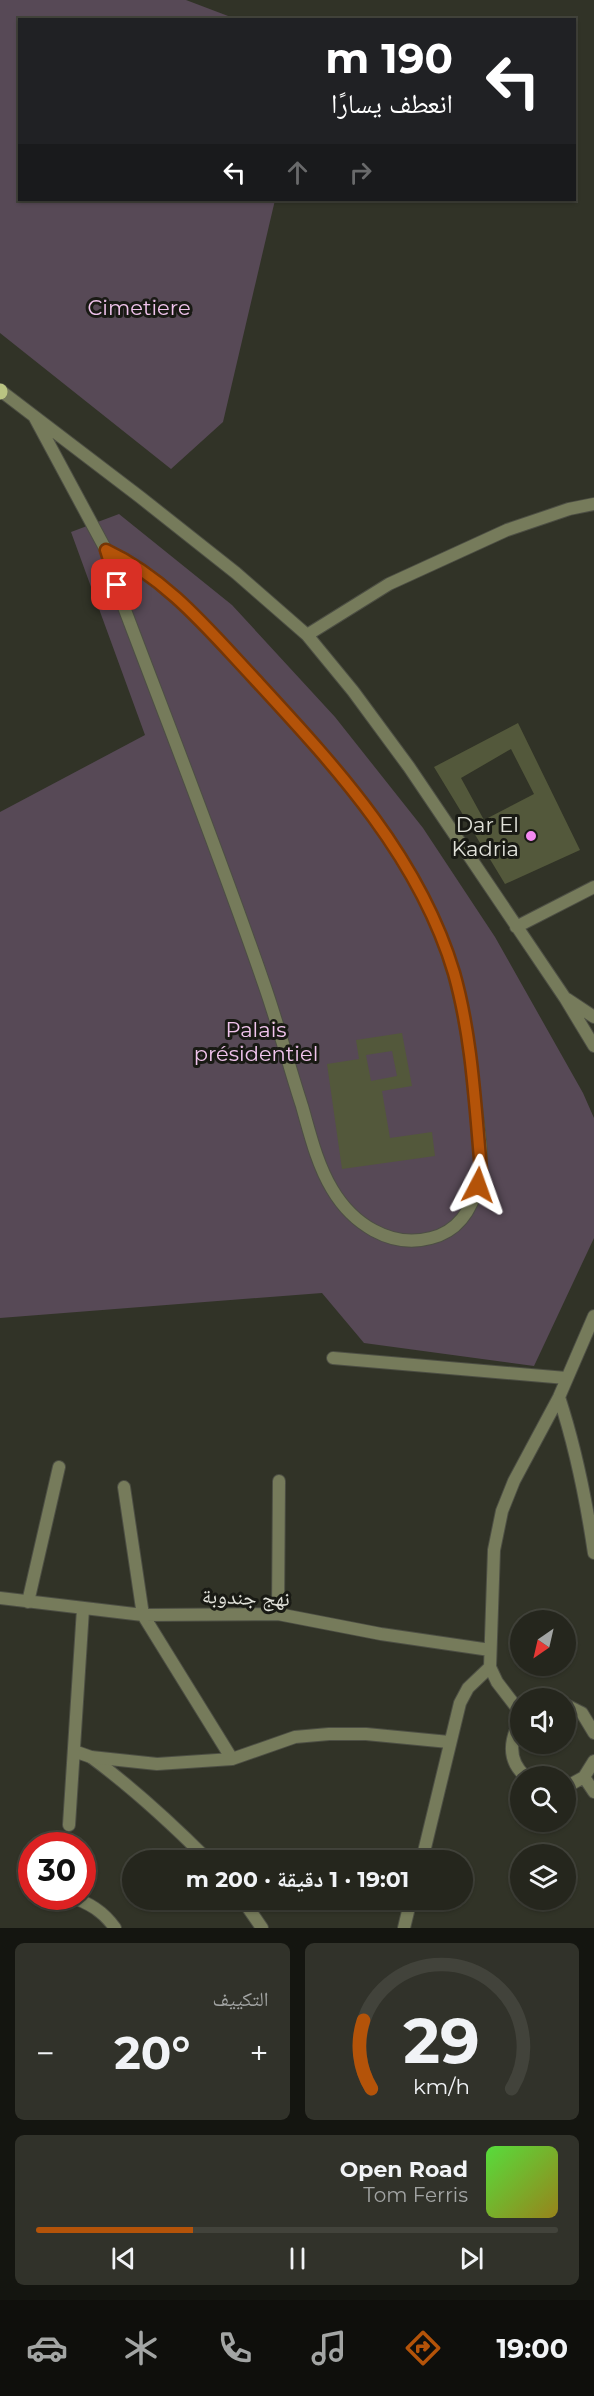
<!DOCTYPE html>
<html lang="ar">
<meta charset="utf-8">
<style>
body{margin:0;font-family:Montserrat,"Noto Naskh Arabic",sans-serif;background:#31322a;color:#f1f3f6;direction:rtl;height:100vh;display:flex;flex-direction:column;font-size:22px;white-space:nowrap}
*{box-sizing:border-box;margin:0}
p{font-size:20px;color:#a3a5a4}
.icon{flex:none;width:33px;height:33px;fill:none;stroke:currentColor;stroke-width:2;stroke-linecap:round;stroke-linejoin:round}
.map{position:relative;height:1928px;overflow:hidden;direction:ltr}
.sheet{display:flex;flex-direction:column;gap:15px;padding:15px;background:#141510;flex:1}
.sheet>*{flex:none}
.guide{position:absolute;left:18px;top:18px;width:558px;height:183px;border-radius:0px;box-shadow:0 2px 4px #0004,0 0 0 2px #42433b;direction:rtl;background:#202124;color:#fff;overflow:hidden}
.needle{width:39px;rotate:214deg}
.fabs{position:absolute;left:510px;top:1610px;display:grid;gap:12px}
.fabs a{display:grid;place-items:center;width:66px;height:66px;border-radius:50%;background:#25261d;box-shadow:0 2px 4px #0004,0 0 0 2px #42433b;font-size:30px}
.speed{position:absolute;left:18px;top:1832px;display:flex;gap:12px;font-size:30px;font-weight:700;text-align:center}
.speed>*{display:grid;place-content:center;width:78px;height:78px;border-radius:50%;background:#25261d;box-shadow:0 2px 4px #0004,0 0 0 2px #42433b;line-height:1}
.speed .limit{border:9px solid #d22;background:#fff;color:#111}
.pin{position:absolute;display:grid;place-items:center;width:51px;height:51px;color:#fff;margin:-26px;border-radius:12px;box-shadow:0 3px 9px #0006}
.me{position:absolute;width:66px;margin:-33px;rotate:4deg;stroke-linejoin:round;filter:drop-shadow(0 0 4px #0008)}
.turn{display:flex;align-items:center;gap:21px;height:126px;padding:0 24px;font-size:27px}
.turn .icon{width:78px;height:78px;stroke-width:2.5}
.turn b{display:block;font-size:42px;line-height:51px}
.lanes{display:flex;align-items:center;height:57px;padding:0 24px;background:#0003;justify-content:center;gap:30px;direction:ltr}
.lanes .off{opacity:.35}
.big{font-size:45px;font-weight:700;line-height:1.1}
.sheet .widget{flex:1;display:flex;flex-direction:column;justify-content:center;gap:9px;min-width:0;padding:0 21px;border-radius:9px;background:#31322a}
.sheet .dial{align-items:center;gap:0}
.dial svg{height:156px;overflow:visible;fill:none;stroke:#42433b;stroke-width:7;stroke-linecap:round;text-anchor:middle}
.dial text{fill:#f1f3f6;stroke:none}
.song{display:flex;align-items:center;gap:18px}
.cover{width:72px;height:72px;border-radius:9px;background:linear-gradient(135deg,hsl(110 70% 55%),hsl(50 70% 35%))}
.played{height:6px;border-radius:3px;background:linear-gradient(90deg,#b45309 30%,#42433b 30%)}
.keys{display:flex;justify-content:space-around;direction:ltr}
.heat{display:flex;justify-content:space-between;align-items:center;font-size:33px;direction:ltr}
.sheet .tiles{flex:1;display:grid;gap:15px;grid-template-columns:1fr 1fr}
.widget:last-child{grid-column:span 2}
.trip{position:absolute;left:122px;top:1850px;width:351px;height:60px;border-radius:30px;background:#25261d;box-shadow:0 2px 4px #0004,0 0 0 2px #42433b;font-weight:700;line-height:60px;text-align:center;direction:rtl}
.tabs{display:flex;height:96px;justify-content:space-around;align-items:center;background:#0f0f0c;color:#a3a5a4}
.tabs .icon{width:42px;height:42px}
.tabs .active{color:#b45309}
.tabs b{font-size:27px;color:#f1f3f6}
.map>svg:first-child{display:block}
</style>
<div class="map">
<svg width="594" height="1928" viewBox="0 0 594 1928">
<rect width="100%" height="100%" fill="#313327"/>
<!-- green -->
<path fill="#574956" d="M0 0H186L236 19 20 20V200H275L223 422 171 469 0 333Z
M119 514 232 605 335 717 423 828 495 937 583 1093 594 1118V1238L534 1366 364 1343 322 1293 0 1318V812L145 735 71 532Z"/>
<!-- building -->
<path fill="#53583b" fill-rule="evenodd" d="M518 723 580 850 505 884 434 767ZM511 749 534 794 484 820 461 778Z
M402 1033 412 1086 382 1091 390 1138 432 1132 435 1156 342 1169 327 1064 359 1059 356 1040ZM392 1051 397 1076 371 1081 366 1055Z"/>
<g fill="none" stroke-linecap="round" stroke-linejoin="round">
<defs>
<path id="pedestrian" d="M91 1757C133 1788 171 1823 208 1860
M69 1896C89 1903 103 1911 115 1928
M242 1899 262 1928"/>
<path id="minor" d="M1 391 140 497 236 573 307 635 353 691 409 767 565 998 594 1046
M35 418 106 550 122 602C170 729 220 856 264 984 278 1024 289 1066 302 1106 310 1134 317 1164 332 1189 352 1223 390 1249 431 1238 460 1231 473 1207 479 1181 485 1153 476 1114 473 1085 470 1048 464 1012 454 975 421 856 332 763 250 674 206 627 165 577 106 550
M307 635 389 584 507 530 569 509 594 504
M516 927 594 887
M567 999 594 1017
M333 1358 566 1378
M559 1397C576 1449 586 1499 594 1553
M124 1487 143 1615 232 1759
M0 1598 143 1615 278 1614 381 1634 490 1650
M28 1602 59 1467
M278 1614 279 1481
M566 1705 582 1713 594 1733
M520 1712 497 1682 490 1667 494 1550 502 1511 514 1481 559 1397 594 1316
M520 1721C510 1740 507 1760 525 1776
M74 1751 91 1757 157 1764 232 1759 295 1737 329 1734H366L449 1742
M584 1777 594 1792
M566 1787 584 1777 594 1761
M69 1825 83 1609
M422 1860 460 1703 468 1688 490 1667
M404 1928 411 1899"/>
<path id="primary" d="M0 391V392"/>
</defs>
<!-- pedestrian casing -->
<use href="#pedestrian" stroke="#4d4f44" stroke-width="14"/>
<!-- minor casing -->
<use href="#minor" stroke="#4d4f44" stroke-width="14"/>
<!-- primary casing -->
<use href="#primary" stroke="#4d4f44" stroke-width="16"/>
<!-- pedestrian -->
<use href="#pedestrian" stroke="#767b5b" stroke-width="12"/>
<!-- minor -->
<use href="#minor" stroke="#767b5b" stroke-width="12"/>
<!-- primary -->
<use href="#primary" stroke="#bac482" stroke-width="15"/>
</g>
<g fill="none" stroke-linecap="round" stroke-linejoin="round">
<defs>
<path id="route" d="M117 585 106 550C166 578 208 629 252 676 333 764 419 855 454 973 472 1037 475 1104 481 1170L478 1185"/>
</defs>
<!-- route casing -->
<use href="#route" stroke="#753606" stroke-width="15"/>
<!-- route -->
<use href="#route" stroke="#b45309" stroke-width="10"/>
</g>
<!-- markers -->
<circle fill="#f489f0" stroke="#191a14" stroke-width="2" cx="531" cy="836" r="6"/>
<g text-anchor="middle" dominant-baseline="central" stroke-width="6" stroke-linejoin="round" paint-order="stroke">
<!-- park labels -->
<g font-size="21" fill="#f1c4ed" stroke="#191a14">
<text x="139" y="307">Cimetiere</text>
<text x="256" y="1029">Palais<tspan x="256" dy="24">présidentiel</tspan></text>
</g>
<!-- poi labels -->
<g font-size="21" fill="#e1e2da" stroke="#191a14" text-anchor="end">
<text x="519" y="824">Dar El<tspan x="519" dy="24">Kadria</tspan></text>
</g>
<!-- street labels -->
<g font-size="21" fill="#e1e2da" stroke="#191a14">
<text transform="translate(246 1597) rotate(2)">نهج جندوبة</text>
</g>
</g>
</svg>
<div class="fabs">
<a><svg class="needle" viewBox="-14 -14 28 28"><path d="M0-13l5 13h-10z" fill="#e53935"/><path d="M0 13l5-13h-10z" fill="#a3a5a4"/></svg></a>
<a><svg class="icon" aria-label="sound" viewBox="0 0 24 24"><path d="M4 9h4l5-4v14l-5-4H4zM17 9q2 3 0 6"/></svg></a>
<a><svg class="icon" aria-label="search" viewBox="0 0 24 24"><circle cx="10" cy="10" r="6"/><path d="M15 15l6 6"/></svg></a>
<a><svg class="icon" aria-label="layers" viewBox="0 0 24 24"><path d="M12 4l9 5-9 5-9-5zM3 14l9 5 9-5"/></svg></a>
</div>
<div class="speed"><div class="limit">30</div></div>
<div class="pin" style="left:117px;top:585px;background:#d93025"><svg class="icon" aria-label="arrive" viewBox="0 0 24 24"><path d="M6 21V4h12l-3 4 3 4H6"/></svg></div>
<svg class="me" style="left:478px;top:1185px" viewBox="-20 -20 40 40"><path d="M0-17L14 15 0 8-14 15z" fill="#b45309" stroke="#fff" stroke-width="4"/></svg>
<div class="trip">19:01 · 1 دقيقة · 200 m</div>
<div class="guide">
<div class="turn"><svg class="icon" aria-label="left" viewBox="0 0 24 24"><path d="M17 20v-9H6M10 6l-5 5 5 5"/></svg><div><b>190 m</b>انعطف يسارًا</div></div>
<div class="lanes"><svg class="icon" aria-label="left" viewBox="0 0 24 24"><path d="M17 20v-9H6M10 6l-5 5 5 5"/></svg><svg class="icon off" aria-label="ahead" viewBox="0 0 24 24"><path d="M12 20V5M6 11l6-6 6 6"/></svg><svg class="icon off" aria-label="right" viewBox="0 0 24 24"><path d="M7 20v-9h11M14 6l5 5-5 5"/></svg></div>
</div>
</div>
<section class="sheet">
<div class="tiles">
<div class="widget dial"><svg viewBox="0 0 100 80">
<path d="M14 69A42 42 0 1 1 86 69"/>
<path d="M14 69A42 42 0 0 1 10 34" stroke="#b45309"/>
<text x="50" y="56" font-size="32" font-weight="700">29</text>
<text x="50" y="72" font-size="11">km/h</text>
</svg></div>
<div class="widget"><p>التكييف</p>
<div class="heat"><a>−</a><b class="big">20°</b><a>+</a></div>
</div>
<div class="widget">
<div class="song"><i class="cover"></i><div><b>Open Road</b><p>Tom Ferris</p></div></div>
<div class="played"></div>
<div class="keys"><svg class="icon" aria-label="previous" viewBox="0 0 24 24"><path d="M18 5L8 12l10 7zM5 5v14"/></svg><svg class="icon" aria-label="pause" viewBox="0 0 24 24"><path d="M8 5v14M16 5v14"/></svg><svg class="icon" aria-label="next" viewBox="0 0 24 24"><path d="M6 5l10 7-10 7zM19 5v14"/></svg></div>
</div>
</div>
</section>
<nav class="tabs">
<b>19:00</b>
<svg class="icon active" aria-label="directions" viewBox="0 0 24 24"><path d="M12 3l9 9-9 9-9-9zM9 14v-3h6M13 9l2 2-2 2"/></svg>
<svg class="icon" aria-label="music" viewBox="0 0 24 24"><path d="M9 18V5l10-2v13"/><circle cx="6" cy="18" r="3"/><circle cx="16" cy="16" r="3"/></svg>
<svg class="icon" aria-label="phone" viewBox="0 0 24 24"><path d="M5 4h4l2 5-3 2q2 4 5 5l2-3 5 2v4C11 20 4 13 5 4z"/></svg>
<svg class="icon" aria-label="climate" viewBox="0 0 24 24"><path d="M12 3v18M4 7l16 10M4 17L20 7"/></svg>
<svg class="icon" aria-label="car" viewBox="0 0 24 24"><path d="M5 17H2v-5l4-1 3-4h7l3 4 3 1v5h-3M9 17h6M6 11h13"/><circle cx="7" cy="17" r="2"/><circle cx="17" cy="17" r="2"/></svg>
</nav>
